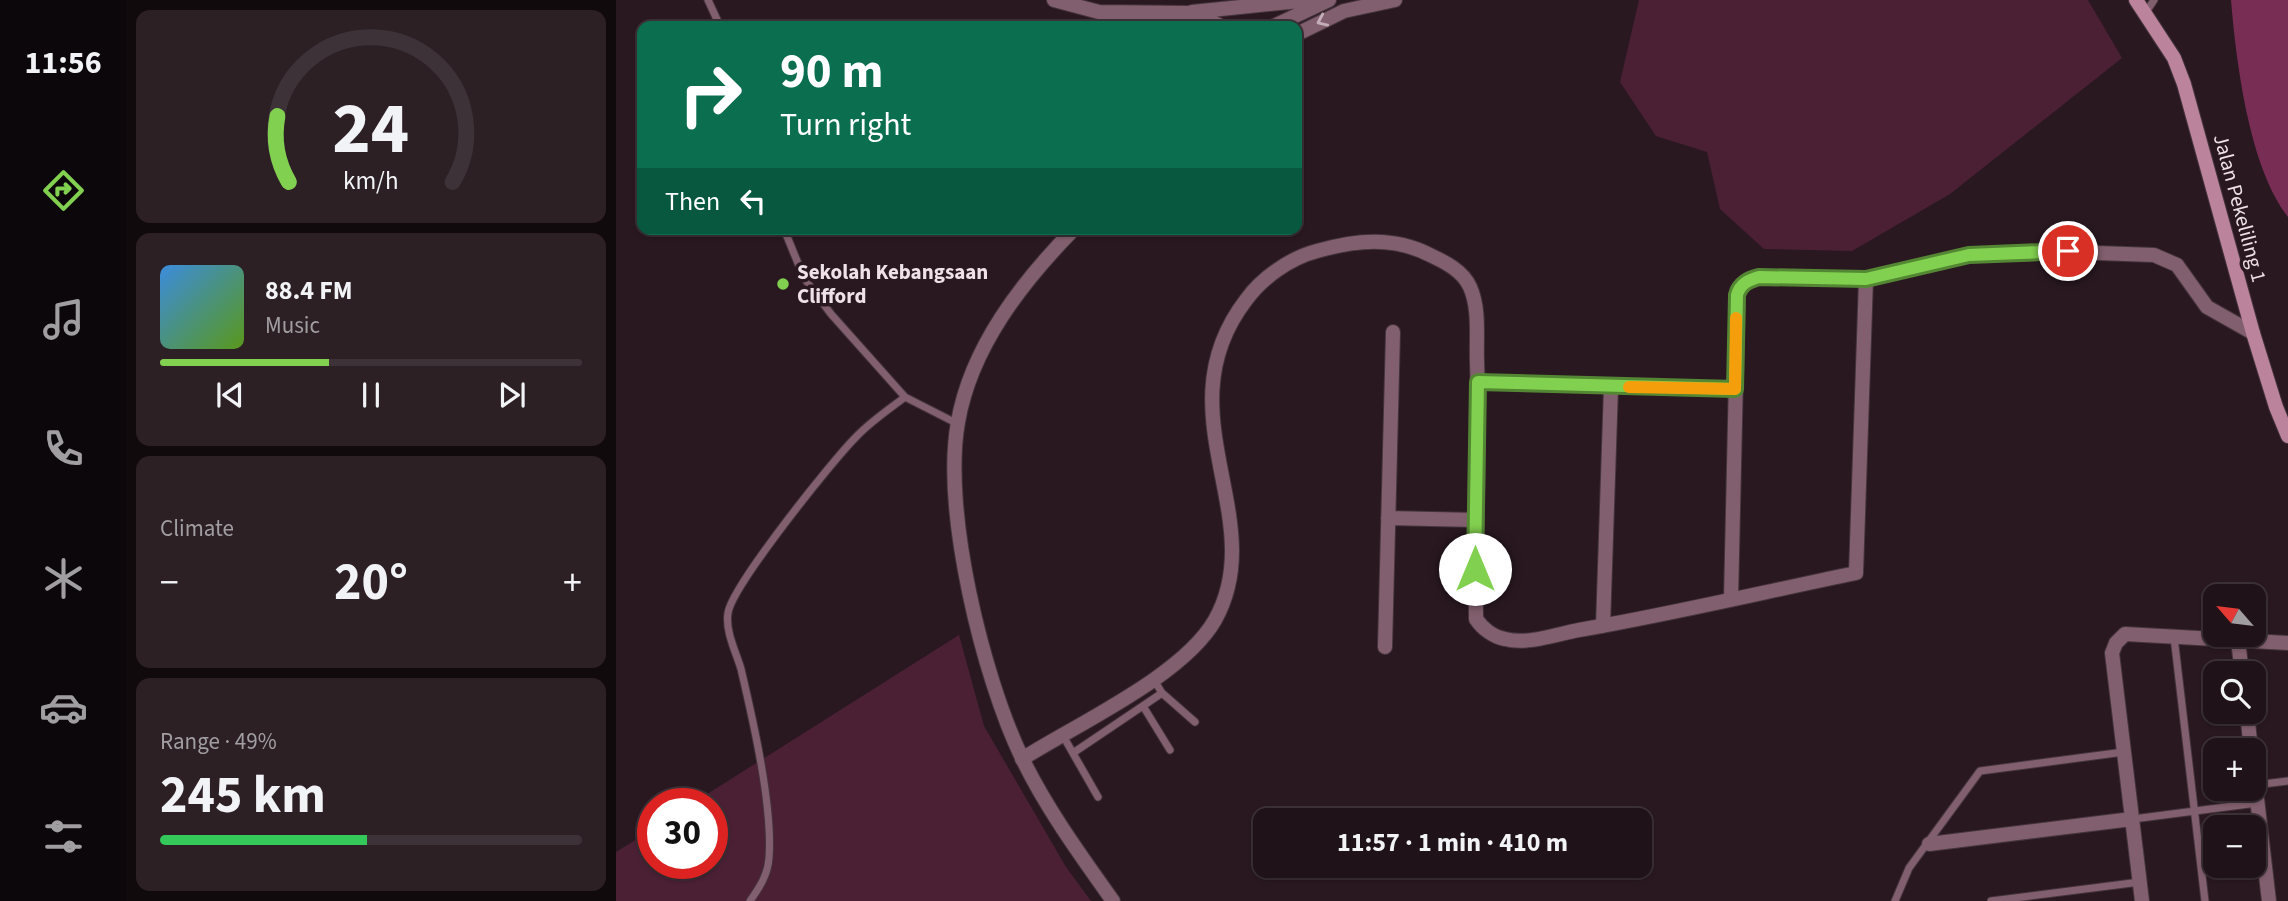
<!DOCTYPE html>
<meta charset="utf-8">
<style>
body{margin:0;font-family:"Source Sans 3",sans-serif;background:#2c2025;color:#f1f3f6;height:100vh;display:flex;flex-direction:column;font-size:26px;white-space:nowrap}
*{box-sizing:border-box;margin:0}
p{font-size:23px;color:#a19ea2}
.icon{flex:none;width:38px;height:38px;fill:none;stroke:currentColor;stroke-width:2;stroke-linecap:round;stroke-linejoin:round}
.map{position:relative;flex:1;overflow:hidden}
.drawer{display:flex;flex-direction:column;gap:10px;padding:10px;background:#110a0d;width:490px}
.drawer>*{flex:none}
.banner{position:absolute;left:21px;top:21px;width:665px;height:214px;border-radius:14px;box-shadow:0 2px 5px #0004,0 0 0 2px #3c3237;background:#0b6e4f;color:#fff;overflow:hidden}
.needle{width:46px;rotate:298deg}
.buttons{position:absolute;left:1587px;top:584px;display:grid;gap:14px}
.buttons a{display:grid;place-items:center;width:63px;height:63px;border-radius:14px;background:#1f1218;box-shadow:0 2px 5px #0004,0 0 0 2px #3c3237;font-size:35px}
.speed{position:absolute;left:21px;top:788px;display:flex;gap:14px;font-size:35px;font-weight:700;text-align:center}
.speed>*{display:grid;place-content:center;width:91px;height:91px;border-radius:50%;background:#1f1218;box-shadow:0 2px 5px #0004,0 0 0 2px #3c3237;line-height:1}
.speed .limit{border:10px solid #d22;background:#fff;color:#111}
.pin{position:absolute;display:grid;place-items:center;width:60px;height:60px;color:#fff;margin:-30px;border:4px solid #fff;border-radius:50%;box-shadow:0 2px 7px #0007}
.me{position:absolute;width:77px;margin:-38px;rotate:0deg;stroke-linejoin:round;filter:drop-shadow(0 0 5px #0008)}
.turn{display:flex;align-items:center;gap:24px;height:147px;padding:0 28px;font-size:32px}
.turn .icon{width:91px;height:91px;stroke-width:2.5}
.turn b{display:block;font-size:49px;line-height:60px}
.then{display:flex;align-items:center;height:66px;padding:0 28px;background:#0003;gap:14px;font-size:26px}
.big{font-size:52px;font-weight:700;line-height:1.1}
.drawer .card{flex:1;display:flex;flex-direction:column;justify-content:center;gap:10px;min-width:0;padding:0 24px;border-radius:14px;background:#2c2025}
.drawer .dial{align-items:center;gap:0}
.dial svg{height:182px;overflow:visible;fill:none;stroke:#3c3237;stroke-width:7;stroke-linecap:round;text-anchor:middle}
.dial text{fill:#f1f3f6;stroke:none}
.song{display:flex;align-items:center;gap:21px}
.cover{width:84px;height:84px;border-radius:10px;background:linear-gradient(135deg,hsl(210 70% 55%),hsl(90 70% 35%))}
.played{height:7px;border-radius:4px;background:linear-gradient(90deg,#82d04f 40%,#3c3237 40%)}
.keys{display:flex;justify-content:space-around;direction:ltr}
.heat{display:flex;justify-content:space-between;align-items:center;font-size:38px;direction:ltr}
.charge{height:10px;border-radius:5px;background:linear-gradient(90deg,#34c759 49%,#3c3237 0)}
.trip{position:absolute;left:637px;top:808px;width:399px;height:70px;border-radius:14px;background:#1f1218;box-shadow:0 2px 5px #0004,0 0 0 2px #3c3237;font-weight:700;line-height:70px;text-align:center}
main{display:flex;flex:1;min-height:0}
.menu{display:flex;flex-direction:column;width:126px;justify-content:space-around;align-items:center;background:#0c070a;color:#a19ea2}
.menu .icon{width:49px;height:49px}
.menu .selected{color:#82d04f}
.menu b{font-size:32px;color:#f1f3f6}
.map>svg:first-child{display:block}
</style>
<main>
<nav class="menu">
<b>11:56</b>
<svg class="icon selected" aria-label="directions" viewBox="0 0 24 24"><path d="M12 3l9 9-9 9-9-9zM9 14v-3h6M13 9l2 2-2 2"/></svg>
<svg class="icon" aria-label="music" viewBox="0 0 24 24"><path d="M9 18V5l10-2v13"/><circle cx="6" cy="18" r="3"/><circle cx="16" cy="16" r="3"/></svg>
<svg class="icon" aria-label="phone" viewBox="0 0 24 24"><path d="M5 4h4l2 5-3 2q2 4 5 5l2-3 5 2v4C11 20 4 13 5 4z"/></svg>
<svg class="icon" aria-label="climate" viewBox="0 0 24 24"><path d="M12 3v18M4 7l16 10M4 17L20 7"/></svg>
<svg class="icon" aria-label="car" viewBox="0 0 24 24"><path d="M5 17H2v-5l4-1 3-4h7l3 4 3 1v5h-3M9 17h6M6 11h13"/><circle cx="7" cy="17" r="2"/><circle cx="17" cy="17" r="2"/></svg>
<svg class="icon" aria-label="filters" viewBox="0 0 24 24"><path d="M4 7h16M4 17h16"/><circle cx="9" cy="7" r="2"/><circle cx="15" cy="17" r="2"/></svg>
</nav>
<section class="drawer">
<div class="card dial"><svg viewBox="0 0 100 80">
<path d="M14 69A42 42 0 1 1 86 69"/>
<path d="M14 69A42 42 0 0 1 9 40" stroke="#82d04f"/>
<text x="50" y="56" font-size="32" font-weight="700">24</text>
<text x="50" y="72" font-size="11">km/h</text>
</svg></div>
<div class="card">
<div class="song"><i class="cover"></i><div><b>88.4 FM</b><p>Music</p></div></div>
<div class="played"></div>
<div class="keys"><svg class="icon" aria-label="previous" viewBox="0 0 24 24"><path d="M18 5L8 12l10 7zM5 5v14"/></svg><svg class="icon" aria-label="pause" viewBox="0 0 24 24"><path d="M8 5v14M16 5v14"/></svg><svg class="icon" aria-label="next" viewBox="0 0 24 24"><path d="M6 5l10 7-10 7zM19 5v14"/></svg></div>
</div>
<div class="card"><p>Climate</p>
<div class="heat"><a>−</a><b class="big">20°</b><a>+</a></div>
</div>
<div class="card"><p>Range · 49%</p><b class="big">245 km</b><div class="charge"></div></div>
</section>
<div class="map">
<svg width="1672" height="901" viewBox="0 0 1672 901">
<rect width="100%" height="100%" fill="#291820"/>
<!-- green -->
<path fill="#4b2035" d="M1023 0H1472L1506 58 1334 194 1236 251 1148 249 1104 209 1091 152 1040 136 1004 82Z
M343 635 368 726 450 867 475 901H0V852L37 829V863H96V803H77Z"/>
<!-- water -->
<path fill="#782d54" d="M1615 0H1672V217C1633 168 1620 61 1615 0Z"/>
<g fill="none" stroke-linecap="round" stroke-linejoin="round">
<defs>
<path id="service" d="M92 0 104 26
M1530 12 1538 0
M168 229 188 278 215 314 289 397 342 424
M1558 637 1589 901
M546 693 579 722
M527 706 554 750
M446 734 482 797
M457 753 546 693 538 680
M1639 785 1672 781
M1517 819 1641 803
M134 901C143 888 152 875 153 858 157 807 137 720 125 669 120 652 109 631 112 613 116 586 216 461 240 437 254 422 272 410 289 397
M1279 901 1293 868 1364 771 1508 752
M1375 901 1524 882"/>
<path id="minor" d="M1250 279 1353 255 1453 252 1538 255 1561 265 1591 307 1637 333
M862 382 1119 389
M772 518 859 520
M987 626 995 387
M1622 640 1626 674
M769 647 777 332
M1631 712 1635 751
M406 759C461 724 567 676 599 620 656 518 544 412 630 300 646 278 674 258 701 251 740 240 777 236 814 255 829 262 847 271 854 287 864 309 860 338 861 362 864 447 859 533 860 619 866 628 877 637 889 639 912 645 941 634 963 630 1056 614 1148 592 1240 573L1250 279 1143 277 1133 279 1122 289 1115 599
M1638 773 1653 901
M1313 844 1516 819
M1526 901 1496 653 1500 643 1509 634 1672 643"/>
<path id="tertiary" d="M438 0 483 12 575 13 605 26
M576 12 693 0
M658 26 713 0
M681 34 728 11 779 0
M458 229C406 282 355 347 342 422 326 511 367 677 406 758 430 808 465 856 497 901"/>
<path id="secondary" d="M1520 0 1558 58 1568 84 1637 333 1660 407 1672 436"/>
</defs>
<!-- service casing -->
<use href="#service" stroke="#45343c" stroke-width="9"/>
<!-- minor casing -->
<use href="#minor" stroke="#45343c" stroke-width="16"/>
<!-- tertiary casing -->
<use href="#tertiary" stroke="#45343c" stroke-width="16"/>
<!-- secondary casing -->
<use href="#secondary" stroke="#45343c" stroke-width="16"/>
<!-- service -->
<use href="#service" stroke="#825f6e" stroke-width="7"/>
<!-- minor -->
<use href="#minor" stroke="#825f6e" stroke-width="14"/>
<!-- tertiary -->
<use href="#tertiary" stroke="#825f6e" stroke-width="14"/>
<!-- secondary -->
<use href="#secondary" stroke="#bc839c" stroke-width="14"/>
</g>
<!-- one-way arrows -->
<defs><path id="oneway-chevron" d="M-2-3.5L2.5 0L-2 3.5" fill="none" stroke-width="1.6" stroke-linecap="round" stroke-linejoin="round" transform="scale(1.75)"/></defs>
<use stroke="#c3aeb7" href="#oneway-chevron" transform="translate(706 21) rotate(156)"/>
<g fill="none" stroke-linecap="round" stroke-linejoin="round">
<defs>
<path id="route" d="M859 569 862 382 1119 389 1121 295C1124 284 1132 280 1143 277L1250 279 1353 255 1452 251"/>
</defs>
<!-- route casing -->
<use href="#route" stroke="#548733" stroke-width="18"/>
<!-- route -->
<use href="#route" stroke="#82d04f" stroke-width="12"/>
<!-- slow -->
<path stroke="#f59e0b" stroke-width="12" d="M1013 387 1119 389 1120 318"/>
</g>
<!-- markers -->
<circle fill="#82d04f" stroke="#291820" stroke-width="2.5" cx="167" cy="284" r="7"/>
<g text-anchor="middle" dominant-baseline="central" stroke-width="7" stroke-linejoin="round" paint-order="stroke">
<!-- street labels -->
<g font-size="21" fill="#eee2e7" stroke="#291820">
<text transform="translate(1624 208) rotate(75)">Jalan Pekeliling 1</text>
</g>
<!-- poi labels -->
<g font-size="21" font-weight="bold" fill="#eee2e7" stroke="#291820" text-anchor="start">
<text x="181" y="272">Sekolah Kebangsaan<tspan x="181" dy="24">Clifford</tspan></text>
</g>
</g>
</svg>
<div class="buttons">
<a><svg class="needle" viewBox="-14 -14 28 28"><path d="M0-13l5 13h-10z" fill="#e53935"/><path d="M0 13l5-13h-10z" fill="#a19ea2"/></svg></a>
<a><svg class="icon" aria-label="search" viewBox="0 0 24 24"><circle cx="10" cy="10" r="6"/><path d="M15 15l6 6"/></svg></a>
<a>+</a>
<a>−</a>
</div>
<div class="speed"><div class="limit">30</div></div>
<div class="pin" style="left:1452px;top:251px;background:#d93025"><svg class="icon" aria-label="arrive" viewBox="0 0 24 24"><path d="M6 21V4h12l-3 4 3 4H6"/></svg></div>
<svg class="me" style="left:859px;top:569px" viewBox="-20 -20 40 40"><circle r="19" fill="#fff"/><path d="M0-13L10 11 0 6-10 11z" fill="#82d04f"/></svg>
<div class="trip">11:57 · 1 min · 410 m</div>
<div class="banner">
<div class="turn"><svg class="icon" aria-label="right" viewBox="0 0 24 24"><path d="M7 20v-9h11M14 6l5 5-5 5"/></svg><div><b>90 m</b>Turn right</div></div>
<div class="then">Then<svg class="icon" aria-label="left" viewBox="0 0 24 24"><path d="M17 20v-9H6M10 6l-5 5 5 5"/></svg></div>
</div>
</div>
</main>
